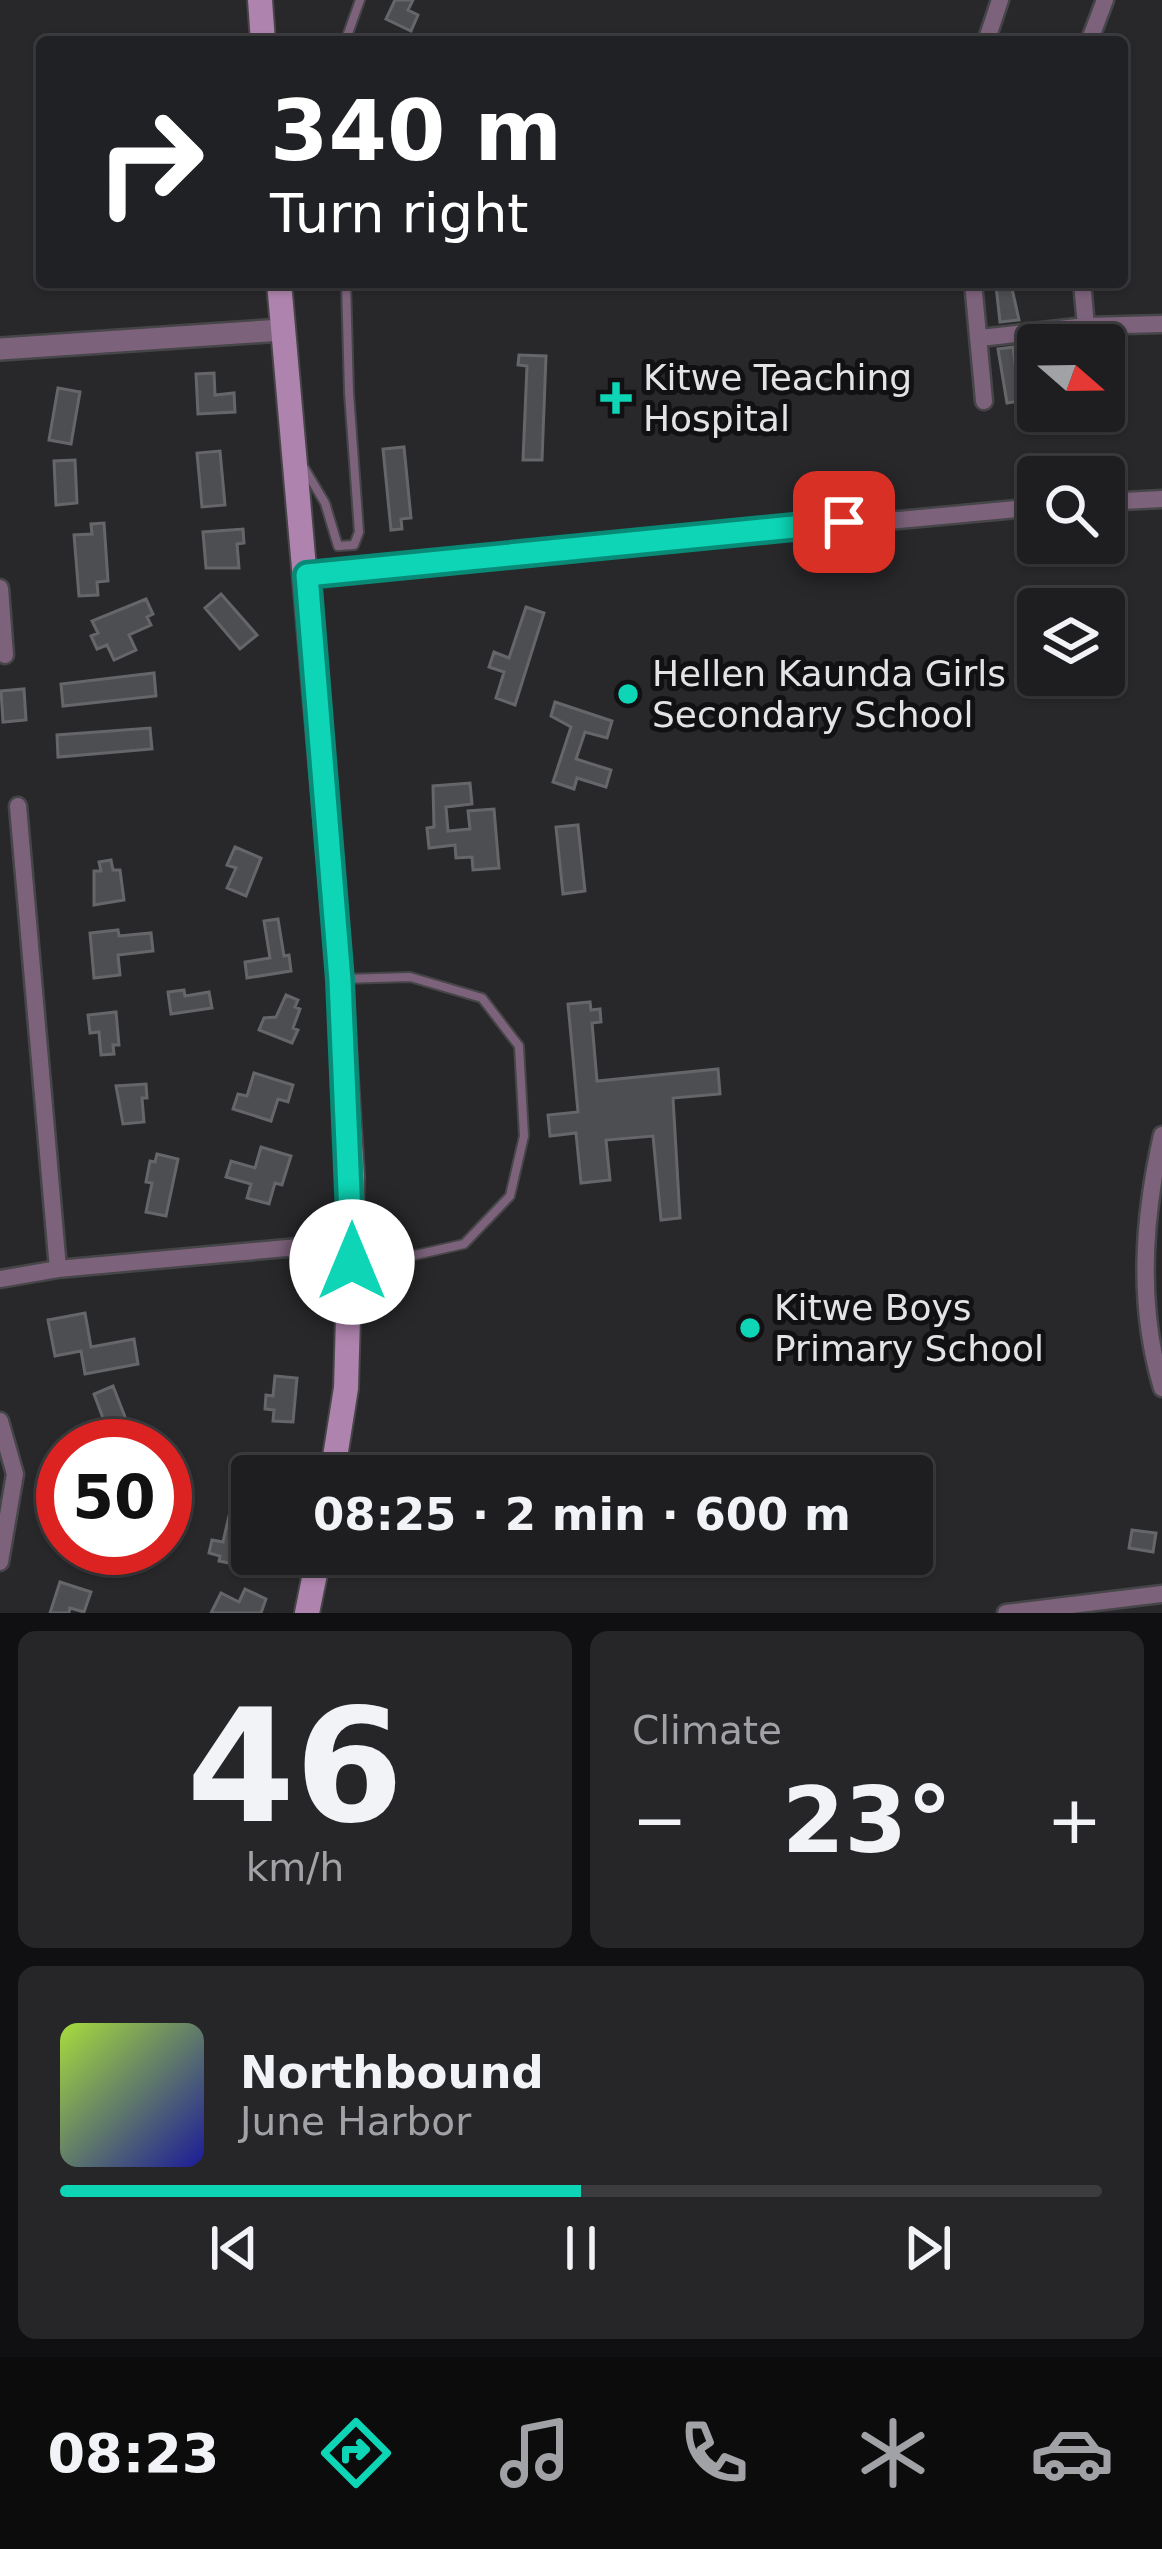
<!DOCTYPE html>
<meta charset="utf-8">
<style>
body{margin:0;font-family:"DejaVu Sans",sans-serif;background:#262629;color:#f1f3f6;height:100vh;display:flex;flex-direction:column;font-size:45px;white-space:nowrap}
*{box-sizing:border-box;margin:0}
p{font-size:39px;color:#a1a2a5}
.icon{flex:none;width:66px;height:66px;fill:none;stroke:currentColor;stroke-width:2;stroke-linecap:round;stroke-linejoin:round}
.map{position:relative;height:1613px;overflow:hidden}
.sheet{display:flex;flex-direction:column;gap:18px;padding:18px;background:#101012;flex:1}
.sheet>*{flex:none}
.hud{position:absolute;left:36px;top:36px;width:1092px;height:252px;border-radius:12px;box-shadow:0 3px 9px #0004,0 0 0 3px #3c3b3e;background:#202124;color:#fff;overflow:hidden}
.needle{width:78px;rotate:110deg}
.tools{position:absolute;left:1017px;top:324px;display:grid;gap:24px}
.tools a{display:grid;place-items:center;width:108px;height:108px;border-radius:12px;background:#1e1d20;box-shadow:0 3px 9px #0004,0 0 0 3px #3c3b3e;font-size:60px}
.speed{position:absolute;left:36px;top:1419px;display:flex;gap:24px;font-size:60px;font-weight:700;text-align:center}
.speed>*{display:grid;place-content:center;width:156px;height:156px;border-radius:50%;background:#1e1d20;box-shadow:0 3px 9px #0004,0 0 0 3px #3c3b3e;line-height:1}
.speed .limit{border:18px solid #d22;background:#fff;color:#111}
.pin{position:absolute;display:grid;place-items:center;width:102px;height:102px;color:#fff;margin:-51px;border-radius:24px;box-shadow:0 6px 18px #0006}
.me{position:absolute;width:132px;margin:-66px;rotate:0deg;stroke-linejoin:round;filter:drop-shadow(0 0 9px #0008)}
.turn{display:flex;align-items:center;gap:42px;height:252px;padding:0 36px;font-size:54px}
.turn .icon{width:156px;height:156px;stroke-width:2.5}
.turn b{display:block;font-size:84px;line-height:102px}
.big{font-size:90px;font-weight:700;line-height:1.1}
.sheet .card{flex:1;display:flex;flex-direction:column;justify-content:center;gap:18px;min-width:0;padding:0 42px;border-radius:18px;background:#262629}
.sheet .dial{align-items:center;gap:0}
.dial b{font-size:156px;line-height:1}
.song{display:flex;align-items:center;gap:36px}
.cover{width:144px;height:144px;border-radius:18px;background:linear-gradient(135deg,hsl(80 70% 55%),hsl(240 70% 35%))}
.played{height:12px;border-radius:6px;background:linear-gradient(90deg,#0dd5b5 50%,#3c3b3e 50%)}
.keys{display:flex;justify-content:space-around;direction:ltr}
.heat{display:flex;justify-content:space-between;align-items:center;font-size:66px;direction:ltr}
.sheet .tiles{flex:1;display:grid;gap:18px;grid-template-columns:1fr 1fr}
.card:last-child{grid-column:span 2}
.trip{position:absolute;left:231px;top:1455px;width:702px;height:120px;border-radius:12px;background:#1e1d20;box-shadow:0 3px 9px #0004,0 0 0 3px #3c3b3e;font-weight:700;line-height:120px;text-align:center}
.tab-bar{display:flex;height:192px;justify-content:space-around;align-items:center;background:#0c0c0d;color:#a1a2a5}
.tab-bar .icon{width:84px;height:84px}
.tab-bar .current{color:#0dd5b5}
.tab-bar b{font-size:54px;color:#f1f3f6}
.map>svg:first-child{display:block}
</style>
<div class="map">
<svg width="1162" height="1613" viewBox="0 0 1162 1613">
<rect width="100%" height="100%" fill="#28272a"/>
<!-- building -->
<path fill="#4d4e52" stroke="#656669" stroke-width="3" d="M395 0H413L408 10 418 15 411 31 386 19Z
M1011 284 1019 320 1000 322 996 286Z
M1103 338H1116L1119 391 1106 393Z
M1013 347 1020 401 1007 403 998 349Z
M519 355 546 356 542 460H523L527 366 518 365Z
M214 373 215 395 234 393 235 412 198 414 196 374Z
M58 388 80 392 71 444 49 440Z
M404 447 411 518 401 519 402 529 391 530 383 449Z
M220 451 225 505 202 507 197 453Z
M75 460 77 503 56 505 54 461Z
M104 523 108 581 97 582 98 595 79 596 74 535 92 534 91 524Z
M243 529 244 543 237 544 239 568H206L203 532Z
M221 594 257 635 240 649 205 608Z
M146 599 153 614 147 617 151 625 129 635 136 650 114 660 107 645 97 649 91 636 98 633 92 621Z
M526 607 544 613 515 705 496 698 504 672 489 667 494 652 509 658Z
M154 673 156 696 63 706 61 684Z
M24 689 26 720 3 722 1 691Z
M555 702 612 721 607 738 585 732 576 759 611 770 606 787 577 778 574 789 553 782 571 727 551 716Z
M150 728 152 749 58 757 57 735Z
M470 783 472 804 446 807 448 831 470 829 468 811 494 809 499 868 473 870 472 857 456 858 455 845 429 848 427 828 434 827 433 786Z
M578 825 585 891 563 894 556 827Z
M235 847 261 858 246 896 227 888 236 868 227 865Z
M111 860 113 870H120L124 900 94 905V871H101L99 862Z
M278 919 284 956 289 955 291 971 247 978 245 962 270 958 264 921Z
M118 930 119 936 151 933 153 951 118 955 120 975 94 978 90 933Z
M184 990 185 996 209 992 212 1008 171 1014 168 992Z
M286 995 298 1000 295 1007 300 1009 293 1028 298 1030 292 1043 259 1030 264 1018 276 1017Z
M590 1002 591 1010 600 1009 601 1022 592 1023 597 1081 718 1069 720 1094 673 1098 680 1218 661 1220 653 1136 606 1140 610 1180 581 1183 576 1133 550 1136 548 1115 578 1112 568 1004Z
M116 1012 119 1045H113L114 1054 101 1055 99 1032 90 1033 88 1015Z
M254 1073 293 1085 288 1102 278 1099 271 1121 233 1109 238 1094 247 1096Z
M146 1084 147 1098H142L144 1122 123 1124 116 1086Z
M261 1147 291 1156 282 1185 275 1183 269 1204 247 1198 251 1184 226 1177 231 1161 255 1168Z
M157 1154 178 1159 166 1216 146 1212 152 1183 146 1182 150 1161 155 1162Z
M85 1313 91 1347 134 1339 138 1364 85 1374 81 1351 55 1356 48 1320Z
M275 1376 297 1378 293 1422 273 1421 274 1410 265 1409 266 1395 273 1396Z
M113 1386 129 1427 109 1434 94 1394Z
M231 1507 252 1515V1554H273L270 1571 219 1561 220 1556 209 1553 212 1540 223 1542Z
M1132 1530 1156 1533 1153 1552 1129 1548Z
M60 1582 91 1592 84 1612 70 1608 69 1613H50Z
M245 1589 266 1599 261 1613H211L221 1593 239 1602Z"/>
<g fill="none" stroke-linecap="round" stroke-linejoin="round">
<defs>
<path id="service" d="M345 42 360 0
M303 466 325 503 338 546 354 545 359 532 349 393 346 282
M342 979 410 977 482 998 519 1046 524 1136 510 1196 464 1244 411 1256 357 1262"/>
<path id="minor" d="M986 42 1000 0
M1089 42 1105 0
M973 282 984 401
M1082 282 1086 326
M980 338 1086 326 1162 324
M1104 502 1162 499
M307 575 1038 507
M0 588 5 655
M18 806 58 1269
M1162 1135C1143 1219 1137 1305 1162 1388
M0 1279 58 1269 353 1242
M0 1421 15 1474 0 1562
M1006 1613 1162 1594"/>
<path id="tertiary" d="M0 349 282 330"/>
<path id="secondary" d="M260 0 263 42
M279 282 340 980 352 1176 346 1388 332 1476
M307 1613 319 1554"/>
</defs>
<!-- service casing -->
<use href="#service" stroke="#464548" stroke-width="12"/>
<!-- minor casing -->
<use href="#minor" stroke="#464548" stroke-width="21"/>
<!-- tertiary casing -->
<use href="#tertiary" stroke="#464548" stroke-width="26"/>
<!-- secondary casing -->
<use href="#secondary" stroke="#464548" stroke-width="28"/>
<!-- service -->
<use href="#service" stroke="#7d627c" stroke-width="8"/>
<!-- minor -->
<use href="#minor" stroke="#7d627c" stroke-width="16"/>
<!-- tertiary -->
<use href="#tertiary" stroke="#7d627c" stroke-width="21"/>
<!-- secondary -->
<use href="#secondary" stroke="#ae83ad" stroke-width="24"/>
</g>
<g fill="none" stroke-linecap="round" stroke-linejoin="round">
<defs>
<path id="route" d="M352 1262 340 980 307 575 844 522"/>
</defs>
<!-- route casing -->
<use href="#route" stroke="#088a76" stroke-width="30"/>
<!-- route -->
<use href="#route" stroke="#0dd5b5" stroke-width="21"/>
</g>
<!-- markers -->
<g fill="#0dd5b5" stroke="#111012" stroke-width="4.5">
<path d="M610 380h12v12h12v12h-12v12h-12v-12h-12v-12h12z"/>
<circle cx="628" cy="694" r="12"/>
<circle cx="750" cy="1328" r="12"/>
</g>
<g text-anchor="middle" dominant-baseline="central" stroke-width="10" stroke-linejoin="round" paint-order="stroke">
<!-- poi labels -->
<g font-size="36" fill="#e3e2e4" stroke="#111012" text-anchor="start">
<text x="643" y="377">Kitwe Teaching<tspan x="643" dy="41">Hospital</tspan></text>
<text x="652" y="673">Hellen Kaunda Girls<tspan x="652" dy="41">Secondary School</tspan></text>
<text x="774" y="1307">Kitwe Boys<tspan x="774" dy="41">Primary School</tspan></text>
</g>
</g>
</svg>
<div class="tools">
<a><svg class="needle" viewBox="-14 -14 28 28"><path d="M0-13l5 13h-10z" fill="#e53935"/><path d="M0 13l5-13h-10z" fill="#a1a2a5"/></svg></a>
<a><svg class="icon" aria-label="search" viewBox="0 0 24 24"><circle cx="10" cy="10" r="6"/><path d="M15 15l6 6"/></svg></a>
<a><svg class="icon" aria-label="layers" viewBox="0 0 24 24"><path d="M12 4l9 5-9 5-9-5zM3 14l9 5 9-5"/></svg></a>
</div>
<div class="speed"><div class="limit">50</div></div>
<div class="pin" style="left:844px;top:522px;background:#d93025"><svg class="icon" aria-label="arrive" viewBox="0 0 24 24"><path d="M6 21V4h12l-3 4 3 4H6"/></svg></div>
<svg class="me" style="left:352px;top:1262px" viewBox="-20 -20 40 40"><circle r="19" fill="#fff"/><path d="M0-13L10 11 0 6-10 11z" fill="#0dd5b5"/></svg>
<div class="trip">08:25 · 2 min · 600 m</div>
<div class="hud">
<div class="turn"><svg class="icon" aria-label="right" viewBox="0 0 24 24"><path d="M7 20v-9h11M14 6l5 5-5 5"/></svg><div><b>340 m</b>Turn right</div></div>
</div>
</div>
<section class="sheet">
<div class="tiles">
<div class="card dial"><b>46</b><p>km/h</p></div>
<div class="card"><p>Climate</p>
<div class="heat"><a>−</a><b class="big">23°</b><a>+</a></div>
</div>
<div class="card">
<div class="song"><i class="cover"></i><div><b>Northbound</b><p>June Harbor</p></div></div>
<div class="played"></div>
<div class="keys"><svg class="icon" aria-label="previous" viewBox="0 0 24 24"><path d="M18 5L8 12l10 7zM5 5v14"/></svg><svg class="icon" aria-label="pause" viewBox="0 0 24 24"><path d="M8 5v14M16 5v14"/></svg><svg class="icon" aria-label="next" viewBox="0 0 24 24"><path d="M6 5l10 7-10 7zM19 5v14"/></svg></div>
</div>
</div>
</section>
<nav class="tab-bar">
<b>08:23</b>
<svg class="icon current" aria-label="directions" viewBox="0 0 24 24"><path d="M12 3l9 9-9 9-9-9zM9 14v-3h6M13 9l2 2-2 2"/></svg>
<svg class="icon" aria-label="music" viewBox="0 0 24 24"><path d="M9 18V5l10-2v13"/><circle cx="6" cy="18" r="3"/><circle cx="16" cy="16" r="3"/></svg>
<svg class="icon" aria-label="phone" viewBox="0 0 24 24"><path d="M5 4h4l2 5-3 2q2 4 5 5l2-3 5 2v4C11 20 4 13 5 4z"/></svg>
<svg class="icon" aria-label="climate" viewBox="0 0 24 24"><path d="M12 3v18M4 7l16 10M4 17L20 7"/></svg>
<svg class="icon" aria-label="car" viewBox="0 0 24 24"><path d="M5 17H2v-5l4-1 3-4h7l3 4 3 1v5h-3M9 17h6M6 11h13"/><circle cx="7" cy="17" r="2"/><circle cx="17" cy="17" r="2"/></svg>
</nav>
